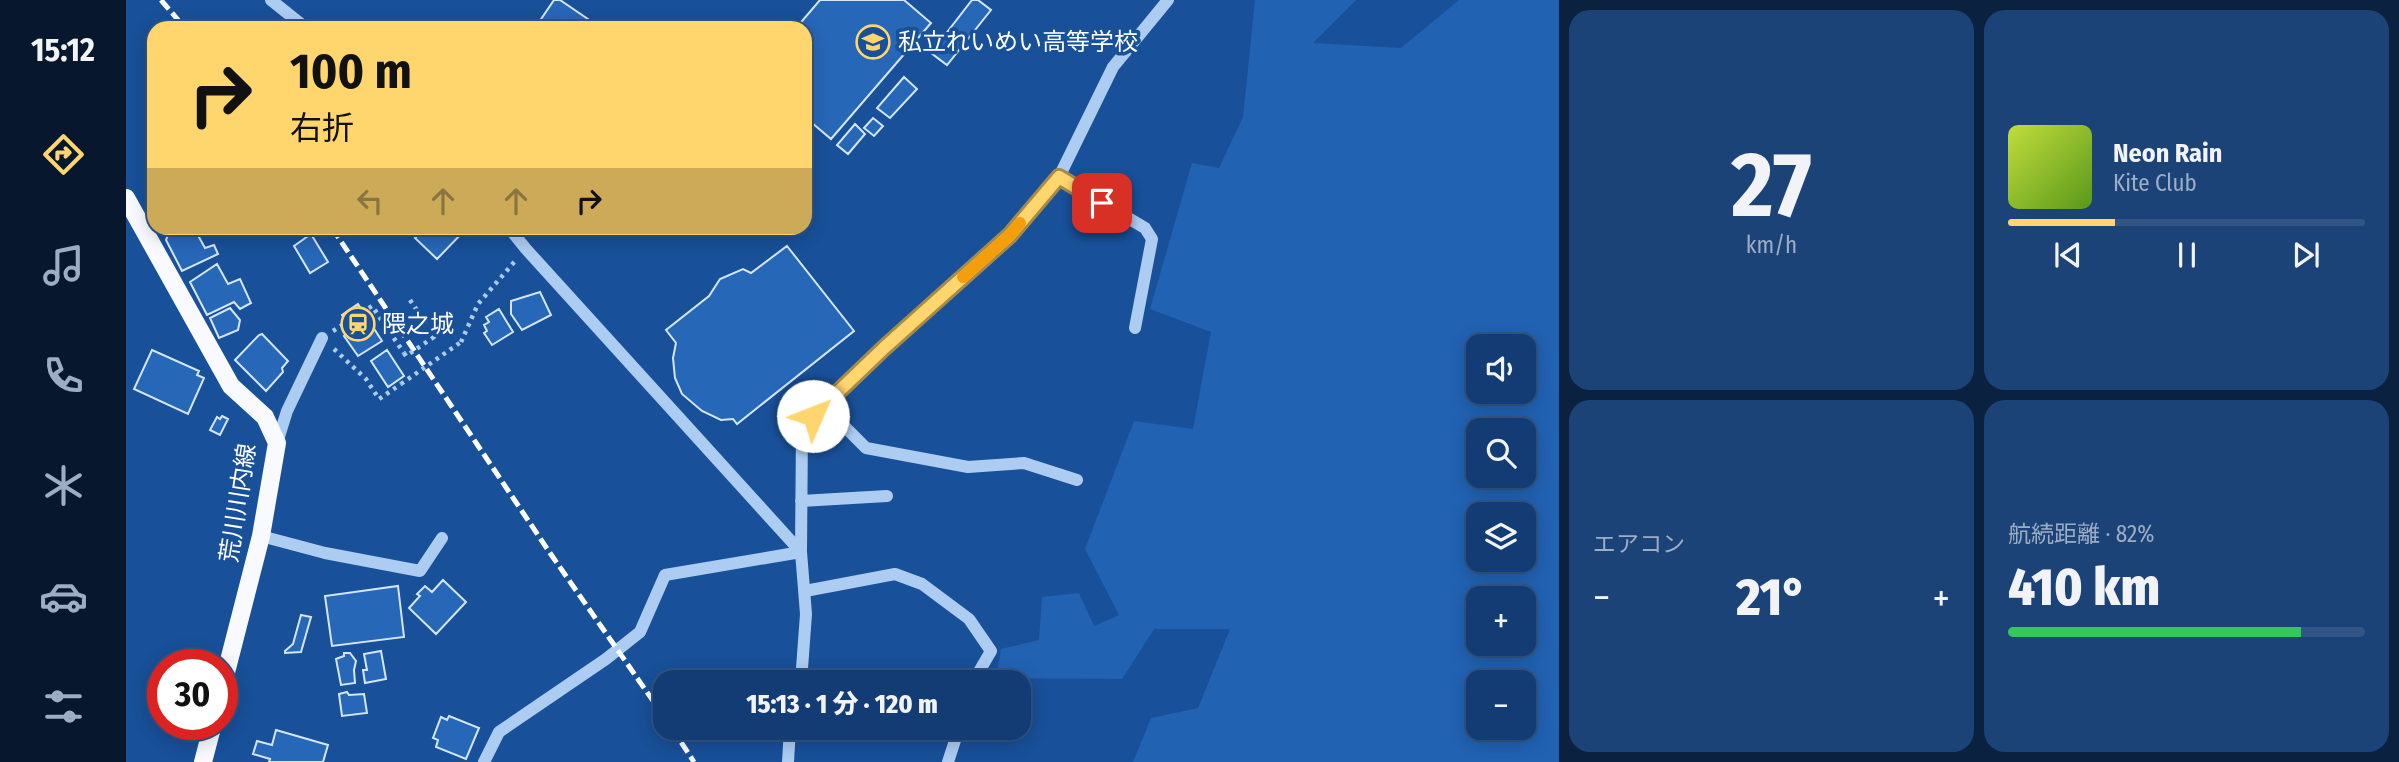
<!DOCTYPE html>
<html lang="ja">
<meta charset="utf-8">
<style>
body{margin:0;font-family:"Fira Sans Condensed","Noto Sans JP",sans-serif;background:#1b4378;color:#f1f3f6;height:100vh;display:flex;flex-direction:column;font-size:26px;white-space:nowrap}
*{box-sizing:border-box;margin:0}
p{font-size:23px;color:#9cadc4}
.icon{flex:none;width:38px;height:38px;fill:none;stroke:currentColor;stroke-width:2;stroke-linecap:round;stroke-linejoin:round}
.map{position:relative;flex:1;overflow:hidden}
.sheet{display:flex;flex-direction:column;gap:10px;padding:10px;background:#0a213f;width:840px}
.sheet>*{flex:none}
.top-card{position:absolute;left:21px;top:21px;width:665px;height:214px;border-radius:21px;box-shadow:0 4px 18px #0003,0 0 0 2px #315685;background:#ffd56e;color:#111;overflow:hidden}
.tools{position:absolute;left:1340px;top:334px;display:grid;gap:14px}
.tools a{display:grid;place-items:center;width:70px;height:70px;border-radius:14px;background:#123c73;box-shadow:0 4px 18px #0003,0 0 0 2px #315685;font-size:35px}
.speed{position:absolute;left:21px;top:649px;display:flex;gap:14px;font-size:35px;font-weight:700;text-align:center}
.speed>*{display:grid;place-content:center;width:91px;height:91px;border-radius:50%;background:#123c73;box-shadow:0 4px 18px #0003,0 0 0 2px #315685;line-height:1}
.speed .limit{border:10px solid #d22;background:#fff;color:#111}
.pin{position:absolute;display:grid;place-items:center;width:60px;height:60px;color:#fff;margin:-30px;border-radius:14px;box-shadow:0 4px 10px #0006}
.me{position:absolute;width:77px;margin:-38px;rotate:46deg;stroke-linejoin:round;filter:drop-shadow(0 0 5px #0008)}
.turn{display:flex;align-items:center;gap:24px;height:147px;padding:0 28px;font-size:32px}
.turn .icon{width:91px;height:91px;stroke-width:2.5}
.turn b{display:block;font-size:49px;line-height:60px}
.lanes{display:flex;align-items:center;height:66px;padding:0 28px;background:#0003;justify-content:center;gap:35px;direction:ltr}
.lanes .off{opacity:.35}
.big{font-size:52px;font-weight:800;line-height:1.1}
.sheet .widget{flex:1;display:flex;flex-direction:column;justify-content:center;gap:10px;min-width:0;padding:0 24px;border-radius:21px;background:#1b4378}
.sheet .dial{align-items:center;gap:0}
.dial b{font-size:91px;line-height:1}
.song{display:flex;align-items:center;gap:21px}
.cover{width:84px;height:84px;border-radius:10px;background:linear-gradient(135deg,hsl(70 70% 55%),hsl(90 70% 35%))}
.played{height:7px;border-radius:4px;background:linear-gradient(90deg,#ffd56e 30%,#315685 30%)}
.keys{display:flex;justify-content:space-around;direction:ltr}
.heat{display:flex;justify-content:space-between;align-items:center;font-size:38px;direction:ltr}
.charge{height:10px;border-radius:5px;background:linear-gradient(90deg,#34c759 82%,#315685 0)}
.sheet .tiles{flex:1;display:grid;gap:10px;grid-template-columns:repeat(2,1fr)}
.trip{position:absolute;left:527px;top:670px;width:378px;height:70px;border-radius:21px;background:#123c73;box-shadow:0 4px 18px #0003,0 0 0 2px #315685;font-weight:800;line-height:70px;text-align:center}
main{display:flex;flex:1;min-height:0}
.tabs{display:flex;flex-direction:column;width:126px;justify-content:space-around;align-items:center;background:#07182e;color:#9cadc4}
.tabs .icon{width:49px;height:49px}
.tabs .on{color:#ffd56e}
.tabs b{font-size:32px;color:#f1f3f6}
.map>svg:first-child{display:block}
</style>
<main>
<nav class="tabs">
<b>15:12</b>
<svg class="icon on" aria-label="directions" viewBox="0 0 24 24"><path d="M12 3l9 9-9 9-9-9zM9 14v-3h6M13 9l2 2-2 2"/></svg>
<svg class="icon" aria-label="music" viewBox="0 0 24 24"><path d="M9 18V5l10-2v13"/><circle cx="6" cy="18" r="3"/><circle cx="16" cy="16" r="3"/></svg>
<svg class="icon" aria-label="phone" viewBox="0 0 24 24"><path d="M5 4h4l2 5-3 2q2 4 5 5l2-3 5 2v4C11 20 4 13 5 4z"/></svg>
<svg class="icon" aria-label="climate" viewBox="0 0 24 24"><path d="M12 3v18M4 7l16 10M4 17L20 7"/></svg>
<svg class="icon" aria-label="car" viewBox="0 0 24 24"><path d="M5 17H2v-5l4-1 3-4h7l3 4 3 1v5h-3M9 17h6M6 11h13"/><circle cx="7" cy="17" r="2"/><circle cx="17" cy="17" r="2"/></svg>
<svg class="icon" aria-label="filters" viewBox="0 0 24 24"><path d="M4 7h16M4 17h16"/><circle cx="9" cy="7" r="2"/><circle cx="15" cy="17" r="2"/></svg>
</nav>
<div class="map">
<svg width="1433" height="762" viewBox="0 0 1433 762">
<rect width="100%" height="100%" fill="#185099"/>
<!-- green -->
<path fill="#2162b3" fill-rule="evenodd" d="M1129 0H1230L1187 43 1275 48 1333 0H1433V762H1007L1025 718 1072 708 1104 629H1028L996 679 870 678 875 649 913 640 916 597 953 593 968 626 993 615 959 549 1008 421 1067 429 1085 332 1024 309 1066 163 1093 168 1117 117ZM1353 346H1398V392H1353ZM1353 430H1398V476H1353ZM1353 514H1398V560H1353ZM1353 598H1398V644H1353ZM1353 682H1398V728H1353Z"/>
<!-- building -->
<path fill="#2767b8" stroke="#d5e6fc" stroke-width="2" d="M428 0H434L475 28H409Z
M694 0H778L805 23 705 139 679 117V28H670Z
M846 0H852L865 10 821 65 805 53Z
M778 77 791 89 764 118 751 108Z
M747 118 757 126 748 136 738 128Z
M729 124 739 134 722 154 711 145Z
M57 228H68L79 248 88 245 92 254 56 271 40 240 42 235Z
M300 228H338L340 229 311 259 289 238Z
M185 234 202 262 184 273 168 246Z
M661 246 728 331 611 424 607 419 595 420 576 411 556 394 549 378 547 358 550 343 540 330 583 296 594 279 617 269 625 273Z
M91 264 102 284 114 279 125 303 114 309 108 302 81 315 64 282Z
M414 292 425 315 396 330 385 314V301Z
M232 304 256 341 232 356 218 336 226 331 216 315Z
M104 308 114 320 112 330 93 338 84 318Z
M373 309 387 332 366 345 358 333 361 331 358 325 363 322 360 317Z
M136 334 162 361 156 368 157 372 140 391 109 360 133 335Z
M26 350 73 371 71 375 78 378 62 414 8 389Z
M261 350 278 376 262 387 245 361Z
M96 416 102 419 94 435 84 430 91 417 94 419Z
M317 580 340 602 310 634 283 608 294 596 291 594 299 586 306 592Z
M272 586 278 637 206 646 199 596Z
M175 615 185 617 175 652 159 653V651L167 644Z
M255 651 260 679 239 683 237 670H241L238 654Z
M218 653H224L230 661 228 670 229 683 215 685 210 659 218 656Z
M221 692 223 695 238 694 241 713 216 716 213 694Z
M323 716 353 728 340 759 310 747 312 740 307 738 315 717 321 720Z
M150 730 202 745 197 762H143L144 759 127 754 131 741 146 745Z"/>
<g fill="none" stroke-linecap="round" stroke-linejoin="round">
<!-- path -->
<path stroke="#adccf1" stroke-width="4.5" stroke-dasharray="3.5 5" stroke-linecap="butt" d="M284 300 307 334
M207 331 246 306 278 353
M335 342 352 304 390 260
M208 349 240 379 253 399 275 384"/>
<!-- minor -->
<path stroke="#adccf1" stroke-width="12" d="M145 0 180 28
M933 177 1019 228 1026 239 1009 328
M383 228 400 249 675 552
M697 405 740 448 842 467 898 463 951 480
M151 443 161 411 196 338
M675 501 761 496
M135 536 199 553 294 571 316 538
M679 591 769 574 796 584 843 619 865 651 847 682
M675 682 680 614 675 552 676 427 758 348 884 235 933 177 987 67 1042 0
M358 762 373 732 480 659 514 632 539 575 675 552
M662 762 664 728
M822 762 833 728"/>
<!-- major -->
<path stroke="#f8faff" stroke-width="18" d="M0 198 105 386 139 417 151 443 135 536 96 688
M77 762 87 724"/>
<!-- rail -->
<path stroke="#fff" stroke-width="5" stroke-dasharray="12 5" stroke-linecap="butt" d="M35 0 59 28
M206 228 424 553 539 718
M546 728 568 762"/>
<!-- path-bridge -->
<path stroke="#adccf1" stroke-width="4.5" stroke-dasharray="3.5 5" stroke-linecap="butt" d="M278 353 280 356 308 337 307 334
M275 384 335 342"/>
</g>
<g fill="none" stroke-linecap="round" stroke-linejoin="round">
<defs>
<path id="route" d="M687 416 758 348 884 235 933 177 976 203"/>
</defs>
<!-- route casing -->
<use href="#route" stroke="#a68a48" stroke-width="18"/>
<!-- route -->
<use href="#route" stroke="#ffd56e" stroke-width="12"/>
<!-- slow -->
<path stroke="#f59e0b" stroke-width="12" d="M837 277 884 235 894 223"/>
</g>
<!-- icons -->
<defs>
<symbol id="school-ring" viewBox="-11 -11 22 22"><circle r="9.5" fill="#185099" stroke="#ffd56e" stroke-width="1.5"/><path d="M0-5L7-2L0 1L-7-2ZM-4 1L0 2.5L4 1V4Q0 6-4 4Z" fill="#ffd56e"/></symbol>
<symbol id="station-ring" viewBox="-11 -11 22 22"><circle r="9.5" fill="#185099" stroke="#ffd56e" stroke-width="1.5"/><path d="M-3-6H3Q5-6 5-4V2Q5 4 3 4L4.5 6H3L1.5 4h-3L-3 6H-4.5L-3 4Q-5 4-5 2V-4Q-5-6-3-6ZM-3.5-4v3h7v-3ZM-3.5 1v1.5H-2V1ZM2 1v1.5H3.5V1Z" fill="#ffd56e"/></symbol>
</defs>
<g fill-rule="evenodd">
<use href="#school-ring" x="728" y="23" width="38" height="38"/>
<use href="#station-ring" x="213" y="305" width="38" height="38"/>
</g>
<g text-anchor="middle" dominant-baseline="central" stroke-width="7" stroke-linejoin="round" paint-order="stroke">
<!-- poi labels -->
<g font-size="24" fill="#fff" stroke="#185099" text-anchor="start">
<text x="772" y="42">私立れいめい高等学校</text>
<text x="256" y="324">隈之城</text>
</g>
<!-- street labels -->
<g font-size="24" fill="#fff" stroke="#185099">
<text transform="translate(112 503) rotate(-81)">荒川川内線</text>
</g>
</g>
</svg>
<div class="tools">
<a><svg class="icon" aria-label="sound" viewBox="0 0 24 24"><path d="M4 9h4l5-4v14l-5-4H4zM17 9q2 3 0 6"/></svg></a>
<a><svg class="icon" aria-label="search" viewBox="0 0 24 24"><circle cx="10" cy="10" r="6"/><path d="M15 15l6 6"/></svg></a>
<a><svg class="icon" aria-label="layers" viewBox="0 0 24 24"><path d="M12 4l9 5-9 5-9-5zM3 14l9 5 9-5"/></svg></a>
<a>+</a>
<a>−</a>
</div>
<div class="speed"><div class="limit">30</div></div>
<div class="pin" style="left:976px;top:203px;background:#d93025"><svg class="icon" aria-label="arrive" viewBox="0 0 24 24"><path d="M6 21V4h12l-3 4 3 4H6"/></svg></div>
<svg class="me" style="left:687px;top:416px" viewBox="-20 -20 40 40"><circle r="19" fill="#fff"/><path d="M0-13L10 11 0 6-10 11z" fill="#ffd56e"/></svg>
<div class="trip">15:13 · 1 分 · 120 m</div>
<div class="top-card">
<div class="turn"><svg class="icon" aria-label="right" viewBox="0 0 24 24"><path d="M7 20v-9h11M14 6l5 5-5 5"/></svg><div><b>100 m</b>右折</div></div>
<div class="lanes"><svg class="icon off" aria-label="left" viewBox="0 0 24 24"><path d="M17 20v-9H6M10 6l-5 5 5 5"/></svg><svg class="icon off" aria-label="ahead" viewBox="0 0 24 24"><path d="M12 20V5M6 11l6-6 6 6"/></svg><svg class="icon off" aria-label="ahead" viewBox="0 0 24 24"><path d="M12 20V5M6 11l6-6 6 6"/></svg><svg class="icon" aria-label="right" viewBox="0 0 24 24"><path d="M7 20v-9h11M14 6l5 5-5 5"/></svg></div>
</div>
</div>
<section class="sheet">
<div class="tiles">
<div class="widget dial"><b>27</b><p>km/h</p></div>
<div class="widget">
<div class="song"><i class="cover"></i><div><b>Neon Rain</b><p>Kite Club</p></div></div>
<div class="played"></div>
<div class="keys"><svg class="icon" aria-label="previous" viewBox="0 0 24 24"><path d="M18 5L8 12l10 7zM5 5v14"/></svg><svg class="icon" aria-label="pause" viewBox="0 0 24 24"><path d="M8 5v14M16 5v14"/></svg><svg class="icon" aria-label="next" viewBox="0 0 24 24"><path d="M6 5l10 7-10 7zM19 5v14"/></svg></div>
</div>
<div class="widget"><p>エアコン</p>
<div class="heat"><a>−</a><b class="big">21°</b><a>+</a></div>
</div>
<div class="widget"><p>航続距離 · 82%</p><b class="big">410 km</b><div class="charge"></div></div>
</div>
</section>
</main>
